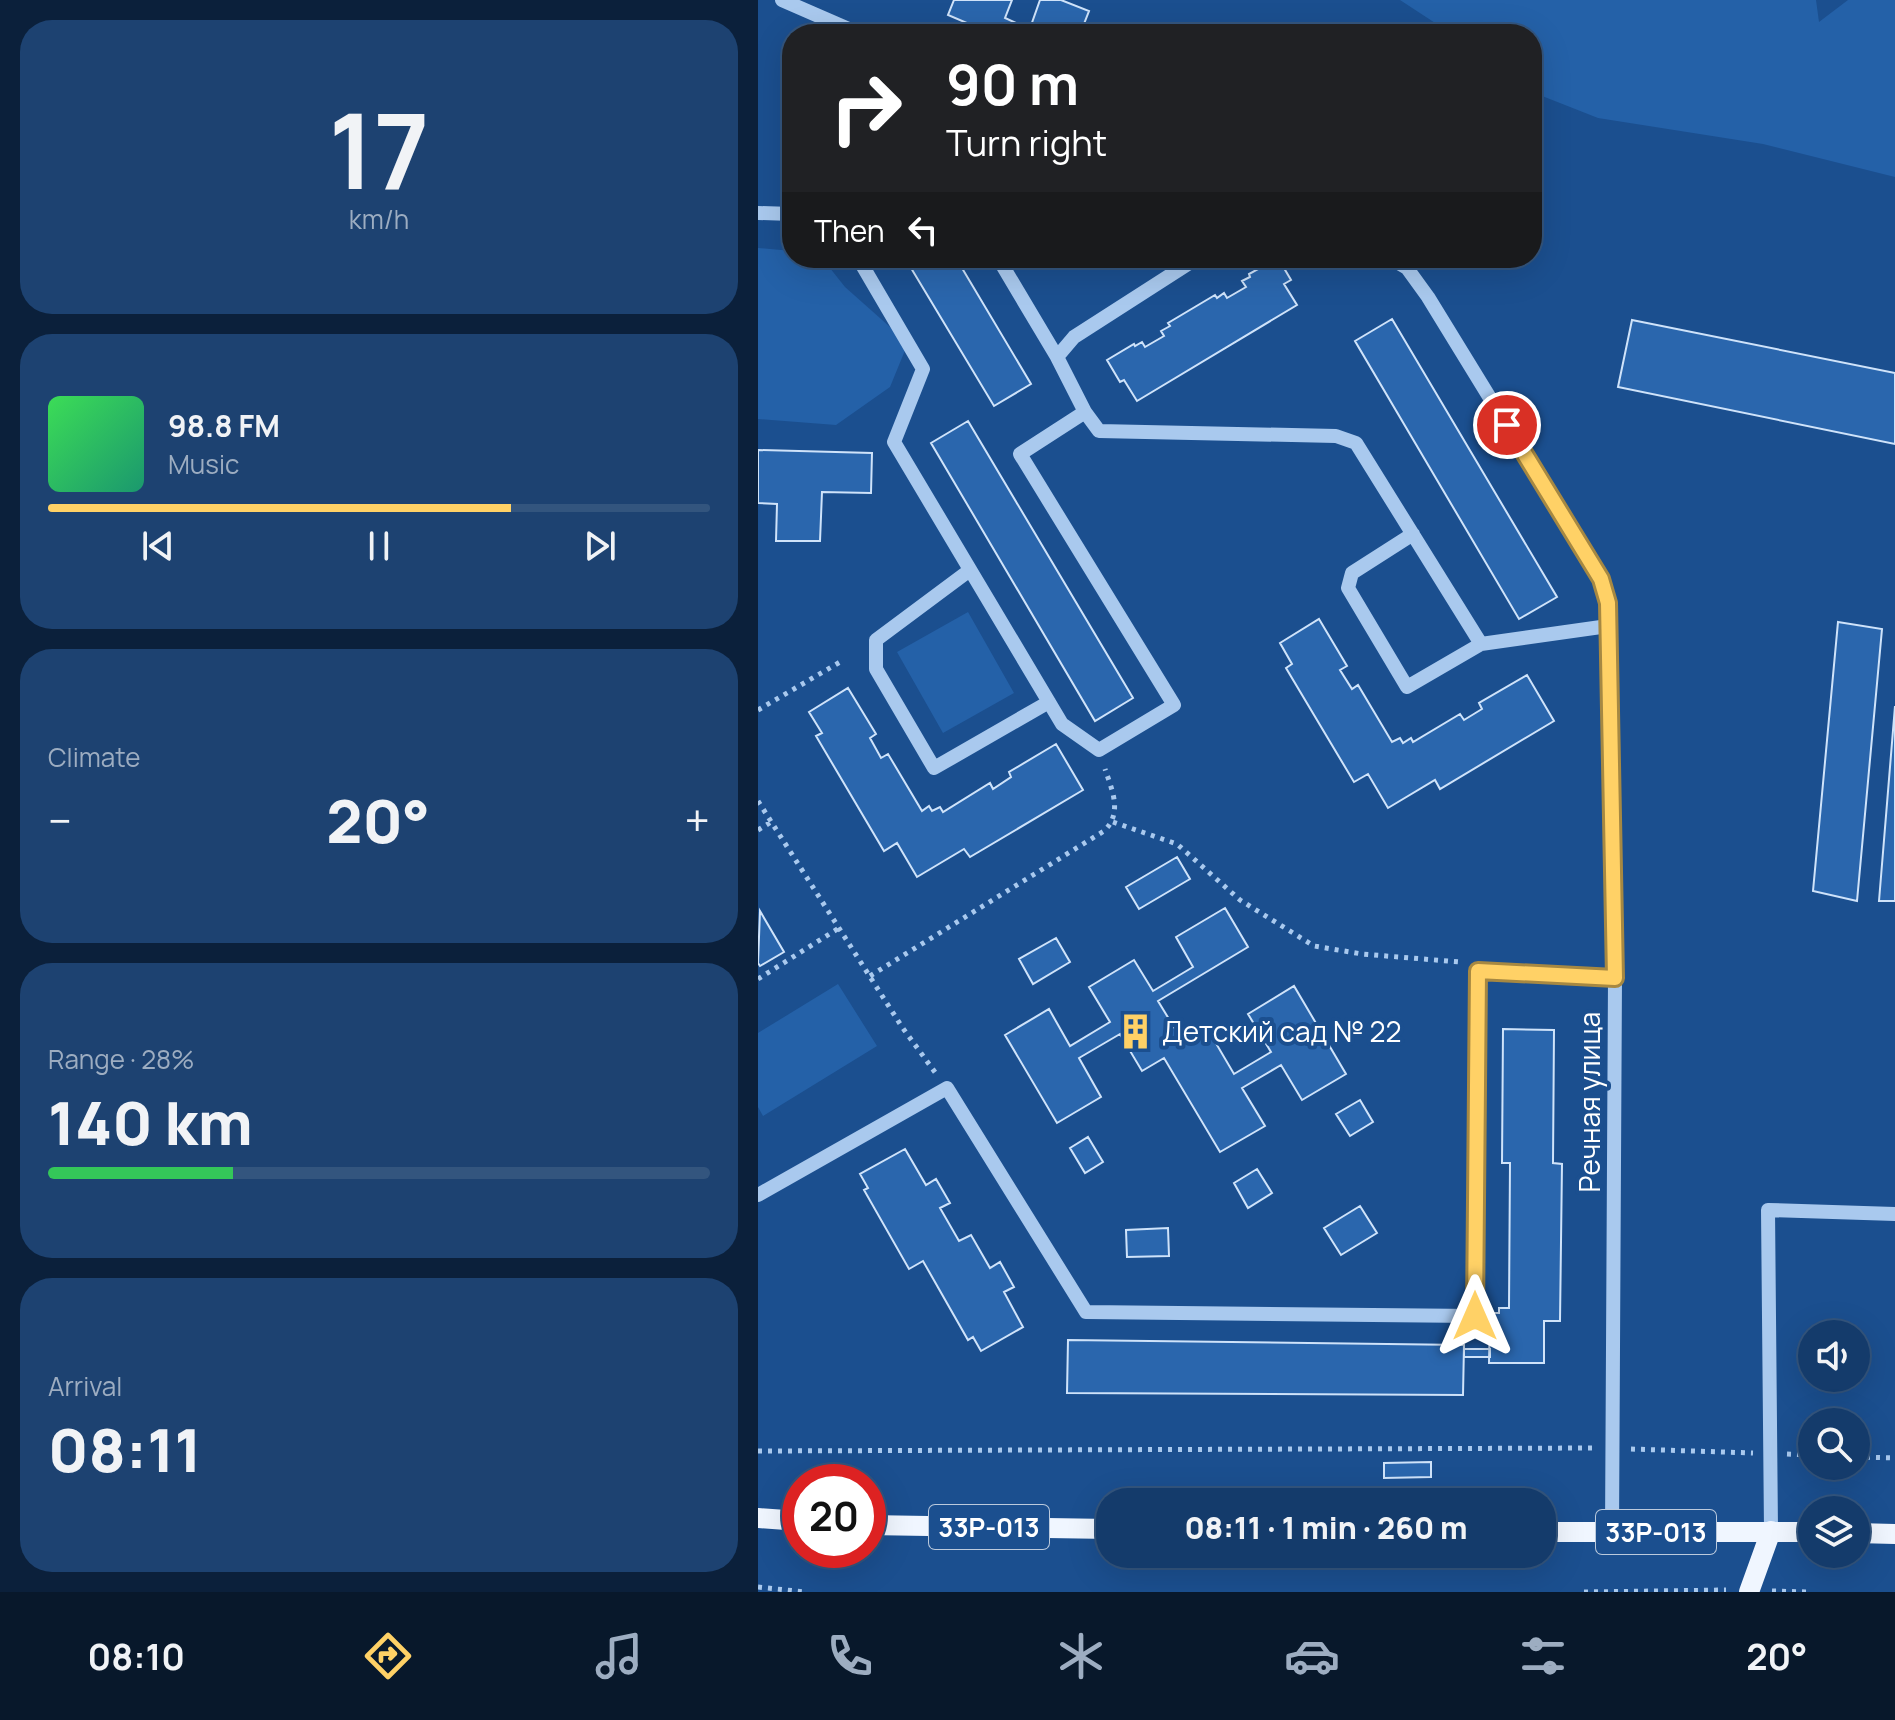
<!DOCTYPE html>
<meta charset="utf-8">
<style>
body{margin:0;font-family:Manrope,sans-serif;background:#1d4271;color:#f1f3f6;height:100vh;display:flex;flex-direction:column;font-size:30px;white-space:nowrap}
*{box-sizing:border-box;margin:0}
p{font-size:26px;color:#9dadc1}
.icon{flex:none;width:44px;height:44px;fill:none;stroke:currentColor;stroke-width:2;stroke-linecap:round;stroke-linejoin:round}
.map{position:relative;flex:1;overflow:hidden}
.details{display:flex;flex-direction:column;gap:20px;padding:20px;background:#0b203b;width:758px}
.details>*{flex:none}
.guide{position:absolute;left:24px;top:24px;width:760px;height:244px;border-radius:32px;box-shadow:0 8px 32px #0002,0 0 0 2px #33557e;background:#202124;color:#fff;overflow:hidden}
.tools{position:absolute;left:1040px;top:1320px;display:grid;gap:16px}
.tools a{display:grid;place-items:center;width:72px;height:72px;border-radius:50%;background:#143b6b;box-shadow:0 8px 32px #0002,0 0 0 2px #33557e;font-size:40px}
.speed{position:absolute;left:24px;top:1464px;display:flex;gap:16px;font-size:40px;font-weight:700;text-align:center}
.speed>*{display:grid;place-content:center;width:104px;height:104px;border-radius:50%;background:#143b6b;box-shadow:0 8px 32px #0002,0 0 0 2px #33557e;line-height:1}
.speed .limit{border:12px solid #d22;background:#fff;color:#111}
.pin{position:absolute;display:grid;place-items:center;width:68px;height:68px;color:#fff;margin:-34px;border:4px solid #fff;border-radius:50%;box-shadow:0 2px 8px #0007}
.me{position:absolute;width:88px;margin:-44px;rotate:0deg;stroke-linejoin:round;filter:drop-shadow(0 0 6px #0008)}
.turn{display:flex;align-items:center;gap:28px;height:168px;padding:0 32px;font-size:36px}
.turn .icon{width:104px;height:104px;stroke-width:2.5}
.turn b{display:block;font-size:56px;line-height:68px}
.then{display:flex;align-items:center;height:76px;padding:0 32px;background:#0003;gap:16px;font-size:30px}
.big{font-size:60px;font-weight:800;line-height:1.1}
.details .card{flex:1;display:flex;flex-direction:column;justify-content:center;gap:12px;min-width:0;padding:0 28px;border-radius:32px;background:#1d4271}
.details .dial{align-items:center;gap:0}
.dial b{font-size:104px;line-height:1}
.song{display:flex;align-items:center;gap:24px}
.cover{width:96px;height:96px;border-radius:12px;background:linear-gradient(135deg,hsl(130 70% 55%),hsl(160 70% 35%))}
.played{height:8px;border-radius:4px;background:linear-gradient(90deg,#ffd166 70%,#33557e 70%)}
.keys{display:flex;justify-content:space-around;direction:ltr}
.heat{display:flex;justify-content:space-between;align-items:center;font-size:44px;direction:ltr}
.charge{height:12px;border-radius:6px;background:linear-gradient(90deg,#34c759 28%,#33557e 0)}
.trip{position:absolute;left:338px;top:1488px;width:460px;height:80px;border-radius:32px;background:#143b6b;box-shadow:0 8px 32px #0002,0 0 0 2px #33557e;font-weight:800;line-height:80px;text-align:center}
.tab-bar{display:flex;height:128px;justify-content:space-around;align-items:center;background:#08182b;color:#9dadc1}
.tab-bar .icon{width:56px;height:56px}
.tab-bar .current{color:#ffd166}
.tab-bar b{font-size:36px;color:#f1f3f6}
main{display:flex;flex:1;min-height:0}
.map>svg:first-child{display:block}
</style>
<main>
<section class="details">
<div class="card dial"><b>17</b><p>km/h</p></div>
<div class="card">
<div class="song"><i class="cover"></i><div><b>98.8 FM</b><p>Music</p></div></div>
<div class="played"></div>
<div class="keys"><svg class="icon" aria-label="previous" viewBox="0 0 24 24"><path d="M18 5L8 12l10 7zM5 5v14"/></svg><svg class="icon" aria-label="pause" viewBox="0 0 24 24"><path d="M8 5v14M16 5v14"/></svg><svg class="icon" aria-label="next" viewBox="0 0 24 24"><path d="M6 5l10 7-10 7zM19 5v14"/></svg></div>
</div>
<div class="card"><p>Climate</p>
<div class="heat"><a>−</a><b class="big">20°</b><a>+</a></div>
</div>
<div class="card"><p>Range · 28%</p><b class="big">140 km</b><div class="charge"></div></div>
<div class="card"><p>Arrival</p><b class="big">08:11</b></div>
</section>
<div class="map">
<svg width="1137" height="1592" viewBox="0 0 1137 1592">
<rect width="100%" height="100%" fill="#1b4f8f"/>
<!-- green -->
<path fill="#2461a8" d="M642 0H1058L1061 22 1090 0H1137V177L1005 144 840 118 774 92V34H694Z
M0 248 34 251V258H64L87 287 150 343 132 387 78 425 0 419Z
M210 612 256 693 185 733 139 652Z
M80 984 119 1046 5 1116 0 1107V1033Z"/>
<!-- building -->
<path fill="#2a66ad" stroke="#cfe3fa" stroke-width="2" d="M196 0H254L247 18 267 27 264 34H212L216 26 190 15Z
M282 0H303L331 11 322 34H270Z
M374 25 396 34H361L364 27 372 30Z
M147 258H198L273 384 236 406Z
M520 258 533 280 526 284 539 305 379 401 366 380 362 382 349 360 376 344 377 346 384 342 387 347 406 336 403 331 412 326 410 323 457 295 459 298 466 293 469 298 488 287 484 281 492 277 491 274Z
M634 319 799 597 761 619 597 341Z
M874 320 1137 373V444L860 387Z
M210 421 375 698 337 721 173 443Z
M0 450 114 453 113 493 64 492 62 541H18L19 504 0 503Z
M561 619 589 666 582 670 594 689 600 685 634 742 642 738 645 743 653 738 655 742 702 714 706 720 724 709 721 703 769 675 796 721 682 789 677 780 630 808 610 774 596 782 528 668 534 664 522 643Z
M1080 622 1124 629 1099 901 1055 891Z
M90 688 118 734 112 738 123 758 130 754 164 811 171 806 174 811 182 807 185 812 232 783 235 789 253 777 251 772 298 744 325 790 212 857 206 849 159 877 139 843 126 851 58 736 64 733 51 712Z
M1137 706V901H1121Z
M419 857 432 879 381 909 368 887Z
M467 908 490 947 400 1001 425 1042 449 1028 476 1074 513 1052 490 1014 536 986 588 1074 544 1100 523 1065 484 1088 507 1126 462 1152 406 1058 384 1071 362 1034 321 1058 343 1097 299 1123 247 1035 291 1009 312 1046 352 1022 331 987 376 960 395 991 435 967 418 937Z
M2 911 26 952 2 966 0 963Z
M298 938 312 962 275 984 261 959Z
M745 1029 796 1030 795 1163 804 1164 802 1321H786V1363H731L732 1313H741V1308H751L752 1163H744Z
M602 1100 615 1122 592 1136 578 1114Z
M330 1137 345 1162 327 1173 312 1148Z
M147 1149 168 1185 178 1179 192 1203 182 1208 201 1241 213 1235 232 1268 242 1262 256 1287 246 1292 265 1327 223 1351 215 1337 210 1340 165 1261 151 1269 106 1190 110 1188 102 1174Z
M499 1169 514 1193 490 1208 476 1183Z
M602 1206 619 1233 583 1255 566 1228Z
M410 1228 411 1256 369 1257 368 1230Z
M310 1340 706 1345 705 1395 309 1393Z
M706 1349H732V1357H706Z
M673 1462V1477L626 1478V1463Z"/>
<g fill="none" stroke-linecap="round" stroke-linejoin="round">
<!-- path -->
<path stroke="#a9c9ee" stroke-width="5" stroke-dasharray="4 6" stroke-linecap="butt" d="M0 710 82 662
M0 801 144 1027 179 1075
M355 822 419 844 482 900 556 946 604 954 702 962
M0 830 13 822
M112 976 346 831C365 813 354 790 347 769
M0 979 81 928
M873 1449 995 1453
M0 1451 835 1448
M1029 1454 1054 1455
M1098 1457 1137 1458
M0 1587 47 1592
M1014 1591 1049 1592
M826 1592 968 1590"/>
<!-- minor -->
<path stroke="#a9c9ee" stroke-width="14" d="M24 0 102 34
M0 213 34 214
M100 258 165 369 136 442 304 724 341 750 416 705 262 454 327 412
M240 258 299 357 327 412 341 431 578 436 598 443 723 644
M632 258 649 268 670 297 843 579 850 603 857 978 854 1532
M299 357 316 337 439 258
M655 534 594 573 590 588 649 687 723 644 850 626
M212 570 118 640V669L176 768 291 702
M0 1195 189 1088 328 1312 717 1316 720 971 857 978
M1013 1531 1010 1210 1137 1214"/>
<!-- major -->
<path stroke="#f0f6ff" stroke-width="20" d="M0 1518 42 1521
M110 1525 352 1529
M784 1532H1054
M1098 1533 1137 1534
M991 1592 1013 1531"/>
</g>
<g fill="none" stroke-linecap="round" stroke-linejoin="round">
<defs>
<path id="route" d="M717 1316 720 971 857 978 850 603 843 579 749 425"/>
</defs>
<!-- route casing -->
<use href="#route" stroke="#a68842" stroke-width="20"/>
<!-- route -->
<use href="#route" stroke="#ffd166" stroke-width="14"/>
</g>
<!-- icons -->
<defs>
<symbol id="building-bare" viewBox="-9 -9 18 18"><path d="M-4-6H4V6H1V3H-1V6H-4ZM-2.5-4.3h1.7v1.8h-1.7ZM.8-4.3h1.7v1.8H.8ZM-2.5-1h1.7V.8h-1.7ZM.8-1h1.7V.8H.8Z" fill="#ffd166" stroke="#1b4f8f" stroke-width="2.5" paint-order="stroke"/></symbol>
</defs>
<g fill-rule="evenodd">
<use href="#building-bare" x="352" y="1006" width="51" height="51"/>
</g>
<g text-anchor="middle" dominant-baseline="central" stroke-width="8" stroke-linejoin="round" paint-order="stroke">
<!-- shield labels -->
<g fill="#1b4f8f" stroke="#bbcadd" stroke-width="2">
<rect x="171" y="1505" width="120" height="44" rx="6"/>
<rect x="838" y="1510" width="120" height="44" rx="6"/>
</g>
<g font-size="26" font-weight="bold" fill="#fff">
<text x="231" y="1527">33Р-013</text>
<text x="898" y="1532">33Р-013</text>
</g>
<!-- poi labels -->
<g font-size="28" fill="#fff" stroke="#1b4f8f" text-anchor="start">
<text x="404" y="1031">Детский сад № 22</text>
</g>
<!-- street labels -->
<g font-size="28" fill="#fff" stroke="#1b4f8f">
<text transform="translate(831 1102) rotate(-90)">Речная улица</text>
</g>
</g>
</svg>
<div class="tools">
<a><svg class="icon" aria-label="sound" viewBox="0 0 24 24"><path d="M4 9h4l5-4v14l-5-4H4zM17 9q2 3 0 6"/></svg></a>
<a><svg class="icon" aria-label="search" viewBox="0 0 24 24"><circle cx="10" cy="10" r="6"/><path d="M15 15l6 6"/></svg></a>
<a><svg class="icon" aria-label="layers" viewBox="0 0 24 24"><path d="M12 4l9 5-9 5-9-5zM3 14l9 5 9-5"/></svg></a>
</div>
<div class="speed"><div class="limit">20</div></div>
<div class="pin" style="left:749px;top:425px;background:#d93025"><svg class="icon" aria-label="arrive" viewBox="0 0 24 24"><path d="M6 21V4h12l-3 4 3 4H6"/></svg></div>
<svg class="me" style="left:717px;top:1316px" viewBox="-20 -20 40 40"><path d="M0-17L14 15 0 8-14 15z" fill="#ffd166" stroke="#fff" stroke-width="4"/></svg>
<div class="trip">08:11 · 1 min · 260 m</div>
<div class="guide">
<div class="turn"><svg class="icon" aria-label="right" viewBox="0 0 24 24"><path d="M7 20v-9h11M14 6l5 5-5 5"/></svg><div><b>90 m</b>Turn right</div></div>
<div class="then">Then<svg class="icon" aria-label="left" viewBox="0 0 24 24"><path d="M17 20v-9H6M10 6l-5 5 5 5"/></svg></div>
</div>
</div>
</main>
<nav class="tab-bar">
<b>08:10</b>
<svg class="icon current" aria-label="directions" viewBox="0 0 24 24"><path d="M12 3l9 9-9 9-9-9zM9 14v-3h6M13 9l2 2-2 2"/></svg>
<svg class="icon" aria-label="music" viewBox="0 0 24 24"><path d="M9 18V5l10-2v13"/><circle cx="6" cy="18" r="3"/><circle cx="16" cy="16" r="3"/></svg>
<svg class="icon" aria-label="phone" viewBox="0 0 24 24"><path d="M5 4h4l2 5-3 2q2 4 5 5l2-3 5 2v4C11 20 4 13 5 4z"/></svg>
<svg class="icon" aria-label="climate" viewBox="0 0 24 24"><path d="M12 3v18M4 7l16 10M4 17L20 7"/></svg>
<svg class="icon" aria-label="car" viewBox="0 0 24 24"><path d="M5 17H2v-5l4-1 3-4h7l3 4 3 1v5h-3M9 17h6M6 11h13"/><circle cx="7" cy="17" r="2"/><circle cx="17" cy="17" r="2"/></svg>
<svg class="icon" aria-label="filters" viewBox="0 0 24 24"><path d="M4 7h16M4 17h16"/><circle cx="9" cy="7" r="2"/><circle cx="15" cy="17" r="2"/></svg>
<b>20°</b>
</nav>
